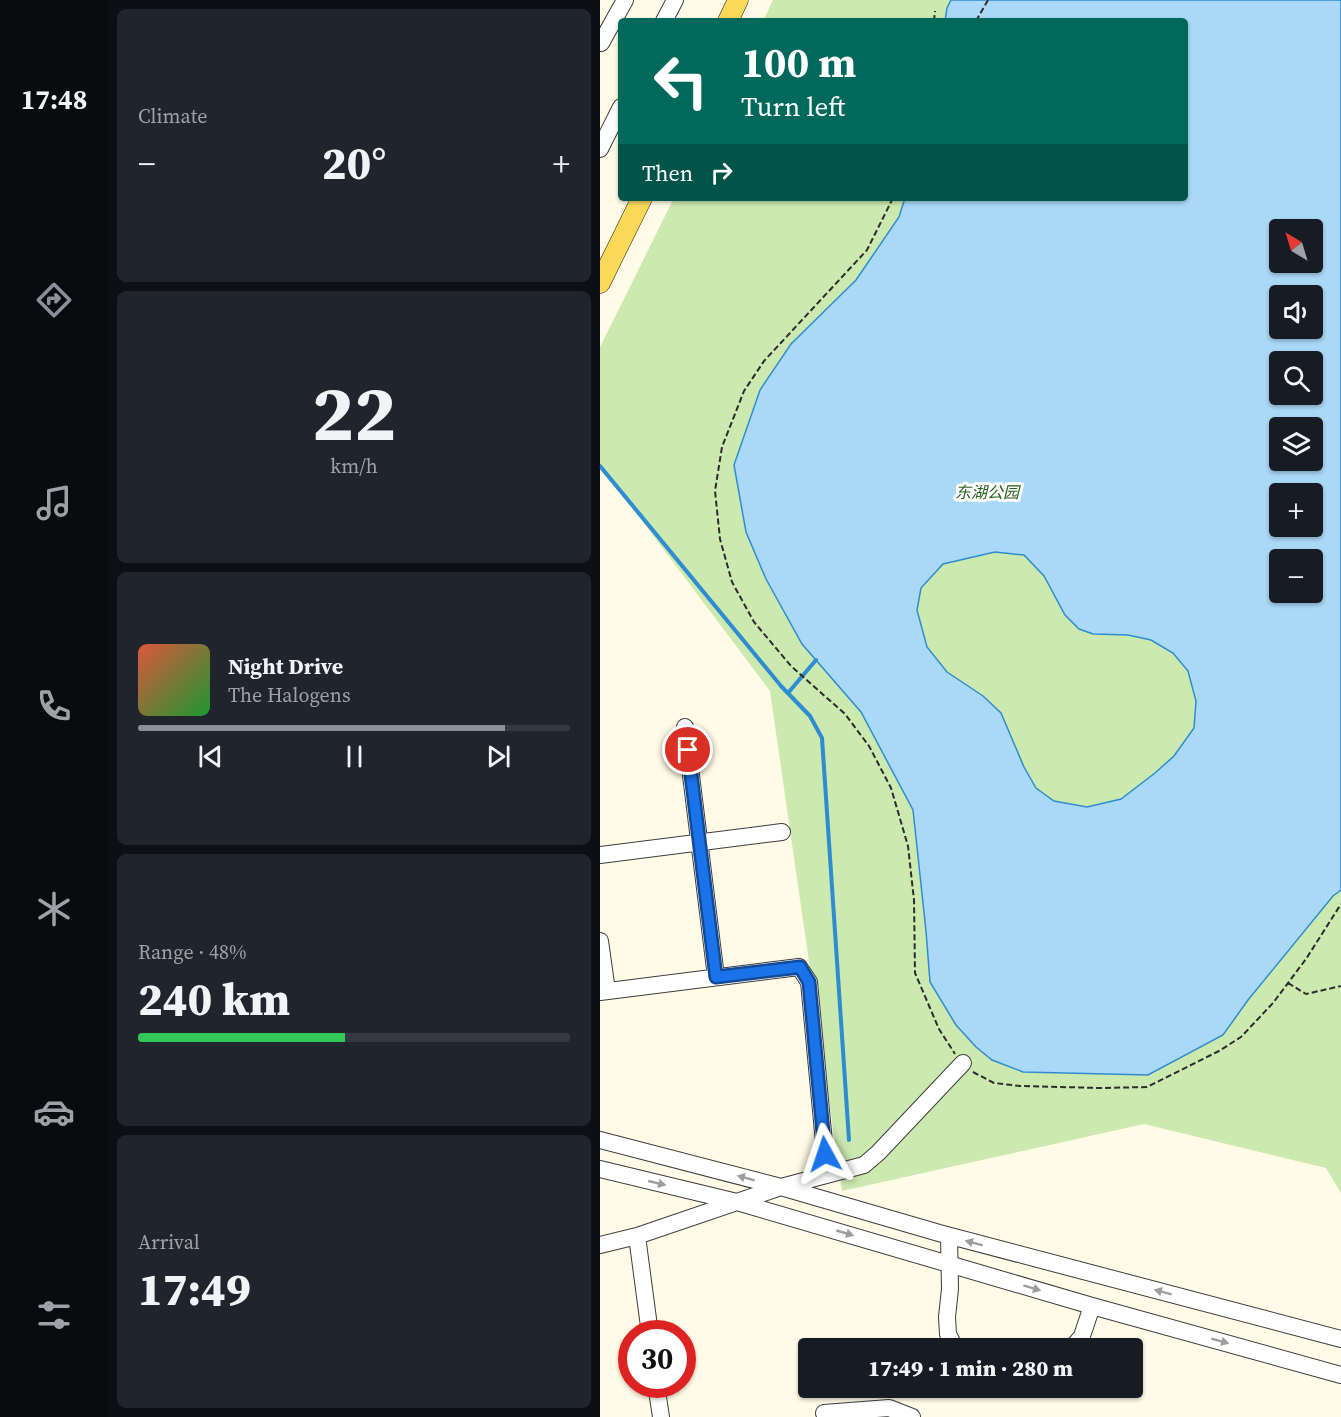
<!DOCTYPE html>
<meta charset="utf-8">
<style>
body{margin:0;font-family:"Source Serif 4","Noto Sans SC",serif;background:#20242c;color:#f1f3f6;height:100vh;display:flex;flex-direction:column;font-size:22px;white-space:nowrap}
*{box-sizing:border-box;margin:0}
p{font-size:20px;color:#9ea1a6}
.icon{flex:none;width:33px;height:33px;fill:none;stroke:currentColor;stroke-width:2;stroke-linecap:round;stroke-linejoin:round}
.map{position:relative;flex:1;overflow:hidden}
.drawer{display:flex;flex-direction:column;gap:9px;padding:9px;background:#0d0f14;width:492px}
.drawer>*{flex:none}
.hud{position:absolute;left:18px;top:18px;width:570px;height:183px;border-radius:6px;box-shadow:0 2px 4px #0004;background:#00695c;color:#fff;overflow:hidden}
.needle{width:39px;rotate:322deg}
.controls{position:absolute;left:669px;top:219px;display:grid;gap:12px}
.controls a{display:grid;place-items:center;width:54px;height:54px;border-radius:6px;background:#171b24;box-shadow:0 2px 4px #0004;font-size:30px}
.speed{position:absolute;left:18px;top:1320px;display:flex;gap:12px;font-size:30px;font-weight:700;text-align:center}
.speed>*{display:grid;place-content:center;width:78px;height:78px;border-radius:50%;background:#171b24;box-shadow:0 2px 4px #0004;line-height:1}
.speed .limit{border:9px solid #d22;background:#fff;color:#111}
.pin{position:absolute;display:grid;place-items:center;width:51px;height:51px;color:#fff;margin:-26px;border:3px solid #fff;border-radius:50%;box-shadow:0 2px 6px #0007}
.me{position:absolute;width:66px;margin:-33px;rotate:355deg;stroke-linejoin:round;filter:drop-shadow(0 0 4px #0008)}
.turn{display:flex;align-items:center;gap:21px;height:126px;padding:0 24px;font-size:27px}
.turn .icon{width:78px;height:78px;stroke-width:2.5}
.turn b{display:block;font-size:42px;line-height:51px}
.then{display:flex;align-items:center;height:57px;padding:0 24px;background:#0003;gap:12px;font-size:22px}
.big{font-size:45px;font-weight:800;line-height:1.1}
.drawer .card{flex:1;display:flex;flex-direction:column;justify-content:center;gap:9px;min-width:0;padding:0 21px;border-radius:9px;background:#20242c}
.drawer .dial{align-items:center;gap:0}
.dial b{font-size:78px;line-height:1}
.song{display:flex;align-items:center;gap:18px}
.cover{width:72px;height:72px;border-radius:9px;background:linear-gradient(135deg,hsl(10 70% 55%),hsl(130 70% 35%))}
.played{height:6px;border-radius:3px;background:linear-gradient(90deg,#8c9099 85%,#363941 85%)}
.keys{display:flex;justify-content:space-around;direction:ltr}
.heat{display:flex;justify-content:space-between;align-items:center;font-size:33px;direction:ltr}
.charge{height:9px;border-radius:4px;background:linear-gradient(90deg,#34c759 48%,#363941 0)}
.trip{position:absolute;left:198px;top:1338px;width:345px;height:60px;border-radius:6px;background:#171b24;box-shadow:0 2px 4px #0004;font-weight:800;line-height:60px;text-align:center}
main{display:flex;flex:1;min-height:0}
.tab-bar{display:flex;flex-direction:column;width:108px;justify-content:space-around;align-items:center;background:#090b0e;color:#9ea1a6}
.tab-bar .icon{width:42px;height:42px}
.tab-bar .selected{color:#8c9099}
.tab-bar b{font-size:27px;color:#f1f3f6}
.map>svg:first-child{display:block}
</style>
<main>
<nav class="tab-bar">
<b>17:48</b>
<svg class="icon selected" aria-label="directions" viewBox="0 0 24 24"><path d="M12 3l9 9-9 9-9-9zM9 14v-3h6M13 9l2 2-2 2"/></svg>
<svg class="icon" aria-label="music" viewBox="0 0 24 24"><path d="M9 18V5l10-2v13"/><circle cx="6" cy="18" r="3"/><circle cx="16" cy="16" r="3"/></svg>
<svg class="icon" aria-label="phone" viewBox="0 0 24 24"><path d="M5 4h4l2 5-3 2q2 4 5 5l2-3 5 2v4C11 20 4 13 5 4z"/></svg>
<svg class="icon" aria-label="climate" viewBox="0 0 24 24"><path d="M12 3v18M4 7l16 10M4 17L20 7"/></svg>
<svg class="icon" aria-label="car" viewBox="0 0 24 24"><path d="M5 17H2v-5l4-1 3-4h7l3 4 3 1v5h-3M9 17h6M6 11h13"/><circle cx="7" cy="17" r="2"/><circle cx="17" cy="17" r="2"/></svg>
<svg class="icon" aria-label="filters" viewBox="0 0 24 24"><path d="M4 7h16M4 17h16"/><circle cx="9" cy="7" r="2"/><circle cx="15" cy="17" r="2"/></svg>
</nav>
<section class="drawer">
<div class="card"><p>Climate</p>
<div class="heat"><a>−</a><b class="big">20°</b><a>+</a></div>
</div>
<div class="card dial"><b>22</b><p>km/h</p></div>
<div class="card">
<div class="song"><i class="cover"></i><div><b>Night Drive</b><p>The Halogens</p></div></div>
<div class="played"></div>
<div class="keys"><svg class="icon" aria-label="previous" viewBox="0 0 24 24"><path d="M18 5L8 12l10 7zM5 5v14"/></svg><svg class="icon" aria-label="pause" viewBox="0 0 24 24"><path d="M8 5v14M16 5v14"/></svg><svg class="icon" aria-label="next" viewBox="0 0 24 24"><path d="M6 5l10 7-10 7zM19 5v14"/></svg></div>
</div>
<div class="card"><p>Range · 48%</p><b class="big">240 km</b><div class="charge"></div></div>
<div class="card"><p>Arrival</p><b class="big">17:49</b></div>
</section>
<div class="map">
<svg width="741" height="1417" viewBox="0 0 741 1417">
<rect width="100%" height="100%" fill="#fffbe6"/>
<!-- green -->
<path fill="#cce9b0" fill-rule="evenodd" d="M173 0H741V1193L726 1168 544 1124 242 1191 170 691 0 465V347L74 198H585V21H163ZM680 230H712V262H680ZM680 296H712V328H680ZM680 362H712V394H680ZM680 428H712V460H680ZM680 494H712V526H680ZM680 560H712V592H680Z"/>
<!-- water -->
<path fill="#aad8f7" stroke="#2f8cd0" stroke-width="1.5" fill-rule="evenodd" d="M351 0H741V890L733 896 648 1000 623 1035 548 1075 423 1072 392 1060 376 1047 356 1025 330 982 326 931 313 810 261 712 202 644 166 579 146 532 134 465 160 390 191 344 256 280 299 217 305 198H585V21H345L347 8ZM680 230H712V262H680ZM680 296H712V328H680ZM680 362H712V394H680ZM680 428H712V460H680ZM680 494H712V526H680ZM395 552 424 555 444 576 465 615 479 629 493 634 528 635 551 640 573 653 588 671 596 701 594 728 574 756 555 773 521 799 487 807 454 801 436 788 424 767 401 713 383 696 347 672 327 647 317 610 321 588 343 564ZM680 560H712V592H680Z"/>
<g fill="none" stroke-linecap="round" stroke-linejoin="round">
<!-- stream -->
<path stroke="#2f8cd0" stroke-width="4" d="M0 466 181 686 210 716 222 738 249 1140
M188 693 216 660"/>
<defs>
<path id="minor" d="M64 21 75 0
M1 43 25 0
M0 149 21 107
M85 727 116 977
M0 855 182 832
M0 941 7 991
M0 992 199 967 209 982 227 1175
M0 1140 181 1187 339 1233 741 1339
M0 1169 137 1202 492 1306 741 1375
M37 1236 50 1334
M349 1236 350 1289 347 1317 348 1334 355 1348
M0 1245 37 1236 181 1187 264 1165 278 1153 363 1063
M472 1348 482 1336 492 1306
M56 1384 61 1417
M224 1413 289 1408 312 1417"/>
<path id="major" d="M128 21 138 0
M0 283 42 198"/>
</defs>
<!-- minor casing -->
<use href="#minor" stroke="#3d3d3d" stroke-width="18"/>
<!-- major casing -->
<use href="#major" stroke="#1b1b1b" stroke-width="21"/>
<!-- path -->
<path stroke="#2c2c2c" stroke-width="2" stroke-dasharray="6 3" stroke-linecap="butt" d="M334 21 335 11
M376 21 388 0
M293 198 267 250 164 361 144 391 122 447 115 491 120 539 132 582 154 622 191 666 245 714 269 746 291 788 308 846 314 900 315 973 339 1029 355 1054
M688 983 706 994 741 986
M373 1072 394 1083 420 1086 501 1088 547 1087 619 1051 641 1037 673 1003 706 959 741 904"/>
<!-- minor -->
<use href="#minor" stroke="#fff" stroke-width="16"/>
<!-- major -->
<use href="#major" stroke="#fcd959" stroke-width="20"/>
</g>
<!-- one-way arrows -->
<defs><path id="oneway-solid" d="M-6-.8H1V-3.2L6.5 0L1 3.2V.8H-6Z" transform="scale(1.5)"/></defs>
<g fill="#9d9d9d">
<use href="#oneway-solid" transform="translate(146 1178) rotate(-165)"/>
<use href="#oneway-solid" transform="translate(57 1183) rotate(13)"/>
<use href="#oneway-solid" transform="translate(245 1233) rotate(16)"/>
<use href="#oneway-solid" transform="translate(374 1243) rotate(-165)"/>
<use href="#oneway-solid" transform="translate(432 1288) rotate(17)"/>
<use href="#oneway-solid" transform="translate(563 1292) rotate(-165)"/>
<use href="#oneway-solid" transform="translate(620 1341) rotate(15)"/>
</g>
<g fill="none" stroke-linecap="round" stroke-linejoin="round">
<defs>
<path id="route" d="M88 750 116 977 200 967 209 982 225 1154"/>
</defs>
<!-- route casing -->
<use href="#route" stroke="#114b97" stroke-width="15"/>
<!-- route -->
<use href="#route" stroke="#1a73e8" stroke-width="10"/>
</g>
<g text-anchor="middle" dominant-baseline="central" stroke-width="6" stroke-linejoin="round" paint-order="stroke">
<!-- park labels -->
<g font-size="16" font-style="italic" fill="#27611a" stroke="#fff">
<text x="387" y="492">东湖公园</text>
</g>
</g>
</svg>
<div class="controls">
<a><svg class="needle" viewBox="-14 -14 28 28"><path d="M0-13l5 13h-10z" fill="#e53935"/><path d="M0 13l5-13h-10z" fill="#9ea1a6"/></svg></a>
<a><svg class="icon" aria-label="sound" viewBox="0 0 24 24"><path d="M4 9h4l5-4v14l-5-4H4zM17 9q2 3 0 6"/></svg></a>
<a><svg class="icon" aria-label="search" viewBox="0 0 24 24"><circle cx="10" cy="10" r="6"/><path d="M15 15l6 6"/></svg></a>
<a><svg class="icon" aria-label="layers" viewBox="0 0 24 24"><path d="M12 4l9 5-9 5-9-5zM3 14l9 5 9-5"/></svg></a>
<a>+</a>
<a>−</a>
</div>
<div class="speed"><div class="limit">30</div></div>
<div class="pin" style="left:88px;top:750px;background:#d93025"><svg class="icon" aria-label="arrive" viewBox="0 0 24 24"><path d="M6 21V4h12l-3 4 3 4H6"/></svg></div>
<svg class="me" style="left:225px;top:1154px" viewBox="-20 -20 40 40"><path d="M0-17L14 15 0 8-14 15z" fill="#1a73e8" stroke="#fff" stroke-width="4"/></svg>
<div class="trip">17:49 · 1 min · 280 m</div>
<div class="hud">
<div class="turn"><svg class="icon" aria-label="left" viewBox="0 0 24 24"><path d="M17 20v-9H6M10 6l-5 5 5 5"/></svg><div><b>100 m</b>Turn left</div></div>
<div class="then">Then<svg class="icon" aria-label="right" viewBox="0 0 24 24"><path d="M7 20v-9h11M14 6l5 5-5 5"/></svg></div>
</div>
</div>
</main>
